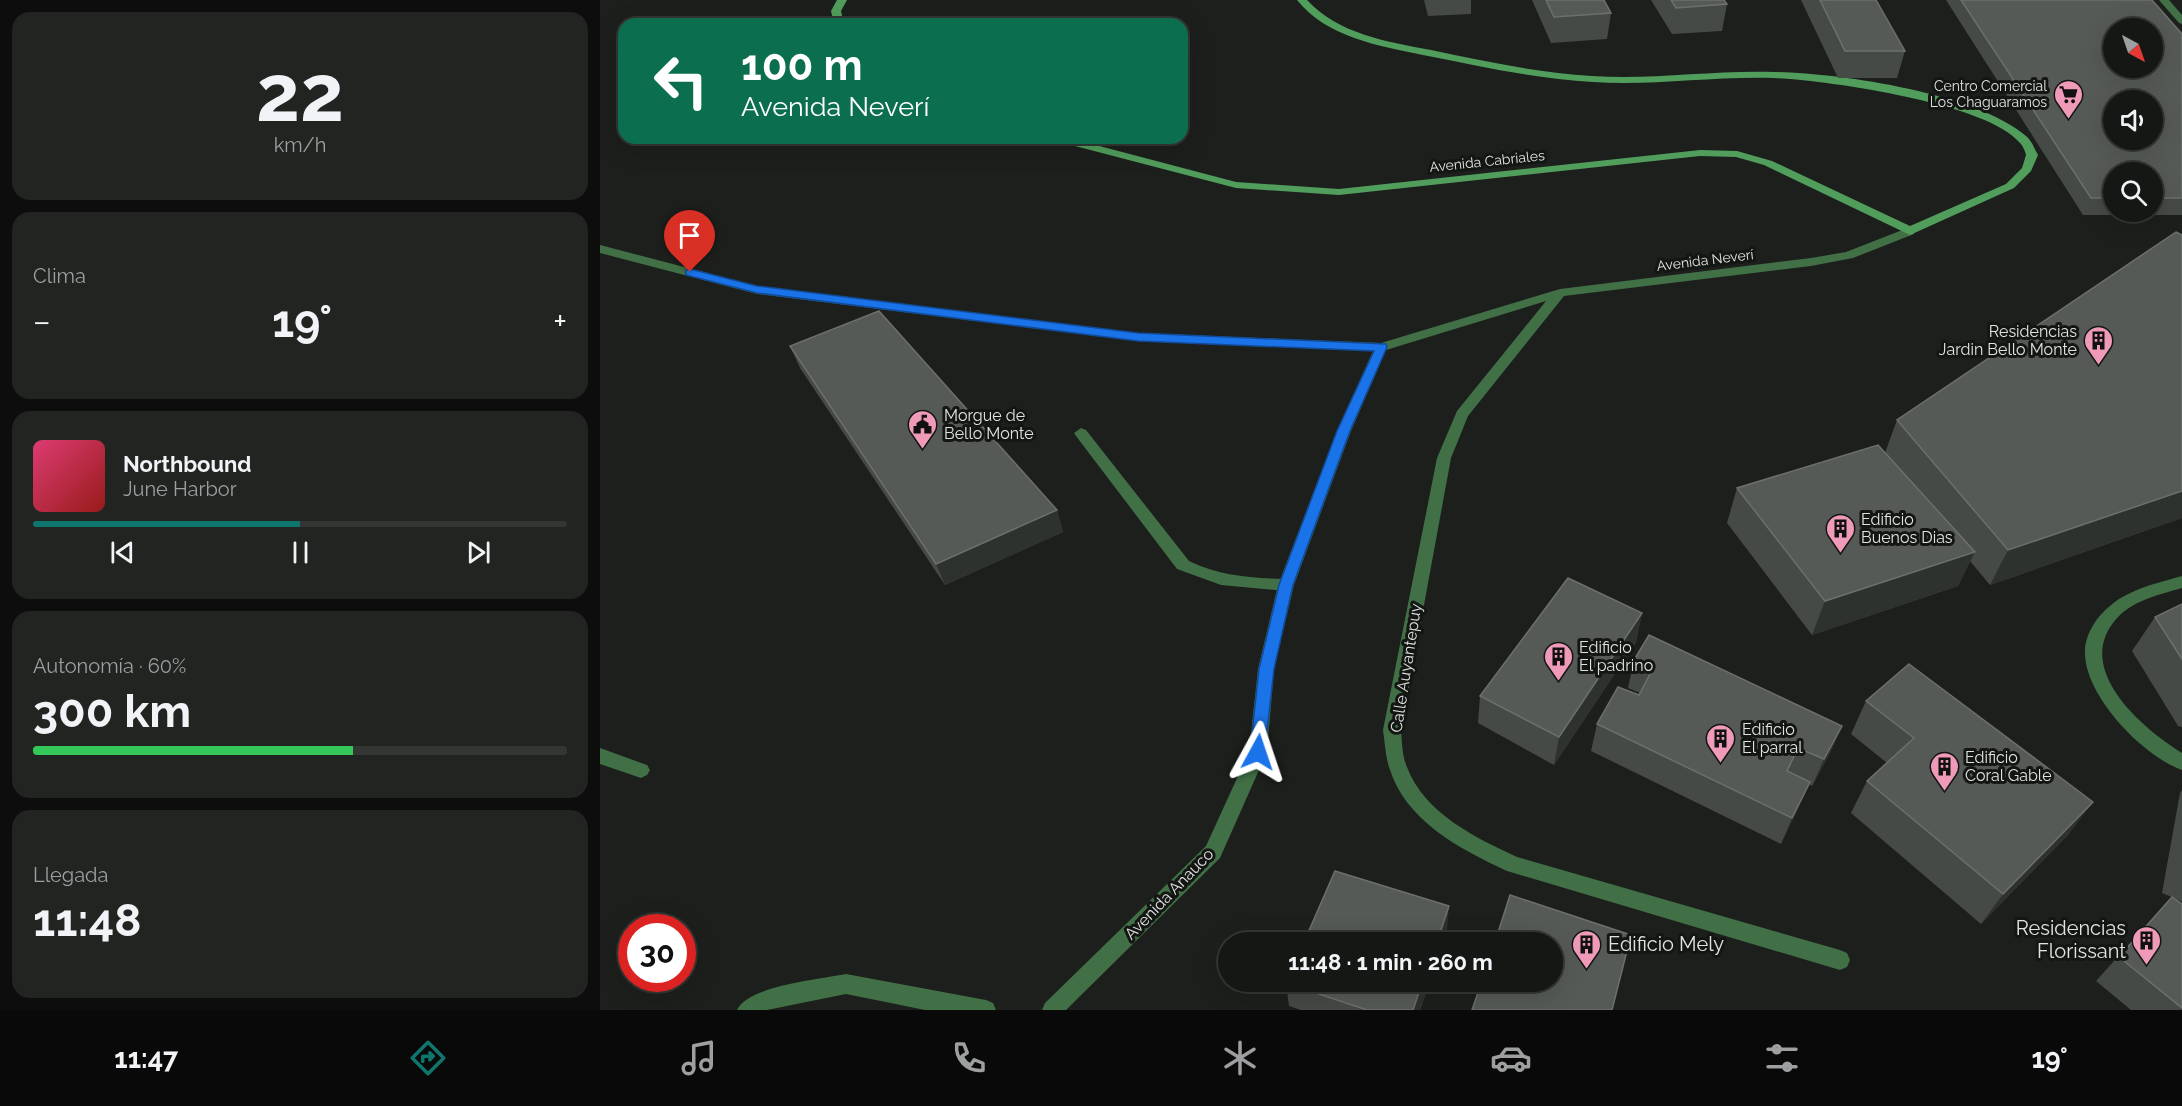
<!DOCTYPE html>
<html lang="es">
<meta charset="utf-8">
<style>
body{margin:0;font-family:Raleway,sans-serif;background:#222422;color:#f1f3f6;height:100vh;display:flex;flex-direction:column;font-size:22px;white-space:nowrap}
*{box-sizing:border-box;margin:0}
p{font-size:20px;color:#9d9fa0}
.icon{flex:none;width:33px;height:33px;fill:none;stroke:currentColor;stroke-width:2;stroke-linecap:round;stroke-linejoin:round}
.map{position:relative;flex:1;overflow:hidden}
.side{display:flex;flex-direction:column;gap:12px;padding:12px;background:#0c0d0c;width:600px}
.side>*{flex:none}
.banner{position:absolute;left:18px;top:18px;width:570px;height:126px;border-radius:18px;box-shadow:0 6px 24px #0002,0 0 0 2px #343634;background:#0b6e4f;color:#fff;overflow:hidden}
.needle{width:39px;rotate:140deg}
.controls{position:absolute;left:1503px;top:18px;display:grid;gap:12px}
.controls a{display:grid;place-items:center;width:60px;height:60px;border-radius:50%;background:#151715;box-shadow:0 6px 24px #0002,0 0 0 2px #343634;font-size:30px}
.speed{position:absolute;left:18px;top:914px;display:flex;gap:12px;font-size:30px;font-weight:700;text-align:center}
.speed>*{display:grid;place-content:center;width:78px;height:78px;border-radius:50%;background:#151715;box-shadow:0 6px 24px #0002,0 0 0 2px #343634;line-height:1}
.speed .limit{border:9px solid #d22;background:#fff;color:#111}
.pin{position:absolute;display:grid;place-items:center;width:51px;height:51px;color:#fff;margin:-62px -26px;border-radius:50% 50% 50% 0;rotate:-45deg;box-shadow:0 0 6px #0007}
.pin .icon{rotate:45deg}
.me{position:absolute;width:66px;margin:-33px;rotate:5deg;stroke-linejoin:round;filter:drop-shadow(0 0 4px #0008)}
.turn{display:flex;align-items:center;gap:21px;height:126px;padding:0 24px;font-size:27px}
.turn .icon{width:78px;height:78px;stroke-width:2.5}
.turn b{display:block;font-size:42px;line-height:51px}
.big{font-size:45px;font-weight:700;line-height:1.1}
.side .card{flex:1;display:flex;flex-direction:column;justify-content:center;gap:9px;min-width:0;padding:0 21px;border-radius:18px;background:#222422}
.side .dial{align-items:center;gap:0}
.dial b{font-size:78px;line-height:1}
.song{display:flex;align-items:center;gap:18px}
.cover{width:72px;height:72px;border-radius:9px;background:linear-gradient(135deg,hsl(340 70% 55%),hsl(0 70% 35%))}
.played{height:6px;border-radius:3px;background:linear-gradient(90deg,#0f766e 50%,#343634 50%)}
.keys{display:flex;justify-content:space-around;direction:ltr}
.heat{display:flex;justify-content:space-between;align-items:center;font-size:33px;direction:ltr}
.charge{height:9px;border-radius:4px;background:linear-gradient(90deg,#34c759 60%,#343634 0)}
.trip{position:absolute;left:618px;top:932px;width:345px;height:60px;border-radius:30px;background:#151715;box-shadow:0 6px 24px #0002,0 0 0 2px #343634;font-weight:700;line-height:60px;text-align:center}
.dock{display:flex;height:96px;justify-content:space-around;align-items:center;background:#080908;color:#9d9fa0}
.dock .icon{width:42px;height:42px}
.dock .current{color:#0f766e}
.dock b{font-size:27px;color:#f1f3f6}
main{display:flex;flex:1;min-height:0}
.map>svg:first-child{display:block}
</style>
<main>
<section class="side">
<div class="card dial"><b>22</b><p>km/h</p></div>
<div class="card"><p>Clima</p>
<div class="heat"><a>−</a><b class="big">19°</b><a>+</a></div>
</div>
<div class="card">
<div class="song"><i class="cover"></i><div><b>Northbound</b><p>June Harbor</p></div></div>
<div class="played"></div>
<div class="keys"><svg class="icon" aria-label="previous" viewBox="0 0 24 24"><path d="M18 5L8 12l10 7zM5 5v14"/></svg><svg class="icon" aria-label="pause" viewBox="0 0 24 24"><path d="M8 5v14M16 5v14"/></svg><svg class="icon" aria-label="next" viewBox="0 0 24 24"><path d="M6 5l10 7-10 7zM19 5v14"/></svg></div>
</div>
<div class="card"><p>Autonomía · 60%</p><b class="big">300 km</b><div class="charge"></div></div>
<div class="card"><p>Llegada</p><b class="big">11:48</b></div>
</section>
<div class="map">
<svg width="1582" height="1010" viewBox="0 0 1582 1010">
<rect width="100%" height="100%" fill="#1c1f1c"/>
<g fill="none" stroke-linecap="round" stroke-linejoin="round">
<!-- lane -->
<path fill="#416f46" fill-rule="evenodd" d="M1559 0H1569L1582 15V24L1579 23Z
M481 428 486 430 589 561C620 576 651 578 686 579L692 581 694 585 692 589 686 591 621 585 577 569 476 436 474 433Z"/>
<!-- street -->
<path fill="#416f46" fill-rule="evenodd" d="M1310 227 1314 228V234L1253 258 1211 266 964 296 868 416 851 458 801 730C802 742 802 756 807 767 824 813 876 838 917 857L1240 950 1247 953 1250 960 1247 967 1240 970 907 871C860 849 805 821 789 767 785 755 785 742 783 730L837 458 857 411 946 301 786 350 751 431 694 585 674 669 667 752 620 858 466 1010H442L445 1003 606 846 649 752 658 669 678 585 737 431 773 351 538 341 157 294 0 253V245L157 286 538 333 781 343 960 289 1211 258 1246 252Z
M1582 576V588C1561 594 1535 600 1519 616 1470 666 1540 727 1582 753V770C1543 756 1486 697 1485 654 1484 636 1496 617 1510 606 1529 589 1558 583 1582 576Z
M0 748 47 765 50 770 47 775 41 778 0 764Z
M246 974 386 1000 393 1003 396 1010H325L246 994 167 1010H137C147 986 221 979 246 974Z"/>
<!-- secondary -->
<path fill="#519d5b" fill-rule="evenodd" d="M237 0H247L241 11 244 24H234L231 11Z
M697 0H707C738 34 788 42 831 50 884 61 938 73 992 76 1053 80 1113 70 1174 72 1239 73 1376 93 1426 136 1432 141 1434 148 1438 155L1431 171 1414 188 1310 235 1164 165 1136 157 1100 156 739 195 636 188 452 140 450 138H469L636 182 739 189 1100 150 1137 151 1172 161 1310 226 1406 184 1422 168 1426 155C1425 151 1423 146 1420 143 1388 103 1226 80 1174 78 1113 76 1053 86 993 82 936 79 879 66 823 55 779 46 726 37 697 0Z"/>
</g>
<!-- wall -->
<path fill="#464a47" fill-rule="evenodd" d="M824 0H871V14L828 16Z
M932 0H1004L1011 13 1007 39 951 43Z
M1051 0H1124L1127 4 1122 31 1072 34Z
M1201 0H1276L1305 51 1297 78H1238Z
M1346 0H1552L1582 34V215H1483ZM1514 172H1552V212H1514Z
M1582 235V518L1390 585 1370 561 1358 586 1212 635 1127 523 1137 488 1285 453 1297 420Z
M190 346 457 510 463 532 345 585 200 368Z
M1582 604V727L1578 726 1532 651 1555 617Z
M1042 613 1036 642 954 765 878 723 880 696Z
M1034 660 1242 726 1230 753 1212 786 1209 784 1181 844 991 751 997 724 1039 695 1040 693 1028 688Z
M1266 701 1469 834 1381 924 1251 813 1267 781 1287 763 1251 734Z
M1582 790V902L1575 898 1582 904V1010H1531L1496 981 1549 922 1572 897 1562 893 1580 793Z
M687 981H830L820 1010H701L689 1006 686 983Z"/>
<!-- shaded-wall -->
<path fill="#2e322f" d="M1582 491V518L1390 585 1408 550Z
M457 510 463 532 345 585 336 564Z
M1375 552 1358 586 1212 635 1225 601Z
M1042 613 1036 642 954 765 959 737Z
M1242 726 1230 753 1212 786 1224 759Z
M1210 782 1198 809 1181 844 1192 818Z
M1493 802 1469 834 1381 924 1403 894Z
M849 906 847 930 843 942H837Z
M823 981H830L820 1010H813Z"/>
<!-- building -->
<path fill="#565a57" stroke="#6c706c" stroke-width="1.5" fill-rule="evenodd" d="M946 0H1004L1011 13 954 17Z
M1071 0H1124L1127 4 1076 8Z
M1220 0H1276L1305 51H1245Z
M1361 0H1552L1582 34V198H1552V172H1514V198H1491ZM1514 28H1552V68H1514ZM1514 100H1552V140H1514Z
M1576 232 1582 235V491L1408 550 1297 420Z
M279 311 457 510 336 564 190 346Z
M1278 445 1375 552 1225 601 1137 488Z
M968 578 1042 613 959 737 880 696Z
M1582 604V659L1555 617Z
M1049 635 1242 726 1224 759 1198 748 1187 771 1210 782 1192 818 997 724 1018 687 1039 695 1053 668 1034 660Z
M1309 664 1493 802 1403 894 1267 781 1314 738 1266 701Z
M735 871 849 906 837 942H704Z
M910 895 1031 935 1012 1010H872L882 981H952V942H895Z
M1572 897 1582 904V1008L1519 957Z
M687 981H823L813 1010H767L686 983Z"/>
<!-- route -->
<path fill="#1a73e8" stroke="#114b97" stroke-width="1.5" d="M90 269 157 286 538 333 786 344 787 347 750 431 693 585 674 669 664 757 658 759 653 757 650 752 659 669 679 585 737 431 774 351 538 341 157 293 86 275V270Z"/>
<!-- icons -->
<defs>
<symbol id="supermarket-pin" viewBox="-11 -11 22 30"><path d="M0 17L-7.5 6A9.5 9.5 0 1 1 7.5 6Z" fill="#ef9ab8" stroke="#131613"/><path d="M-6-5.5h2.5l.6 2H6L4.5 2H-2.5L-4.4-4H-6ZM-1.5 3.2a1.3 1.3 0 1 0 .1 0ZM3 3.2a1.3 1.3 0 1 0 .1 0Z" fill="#111"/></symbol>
<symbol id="building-pin" viewBox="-11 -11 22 30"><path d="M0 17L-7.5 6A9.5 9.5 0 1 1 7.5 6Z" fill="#ef9ab8" stroke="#131613"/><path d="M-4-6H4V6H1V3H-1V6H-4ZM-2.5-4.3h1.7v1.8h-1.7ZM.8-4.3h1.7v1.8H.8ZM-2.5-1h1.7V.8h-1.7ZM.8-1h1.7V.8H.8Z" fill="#111"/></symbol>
<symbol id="civic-pin" viewBox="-11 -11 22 30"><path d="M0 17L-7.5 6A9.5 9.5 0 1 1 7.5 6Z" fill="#ef9ab8" stroke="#131613"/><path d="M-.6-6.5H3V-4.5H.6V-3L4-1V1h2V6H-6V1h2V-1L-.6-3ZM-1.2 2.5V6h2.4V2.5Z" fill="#111"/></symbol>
</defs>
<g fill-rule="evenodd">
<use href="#supermarket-pin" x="1452" y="78" width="33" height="45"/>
<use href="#building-pin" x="1482" y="324" width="33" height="45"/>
<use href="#civic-pin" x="306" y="408" width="33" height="45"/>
<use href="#building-pin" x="1224" y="512" width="33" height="45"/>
<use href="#building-pin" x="942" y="640" width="33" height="45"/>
<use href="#building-pin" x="1104" y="722" width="33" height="45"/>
<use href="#building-pin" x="1328" y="750" width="33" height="45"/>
<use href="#building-pin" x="1530" y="924" width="33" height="45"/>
<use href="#building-pin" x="970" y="928" width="33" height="45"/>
</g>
<g text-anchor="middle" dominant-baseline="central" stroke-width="6" stroke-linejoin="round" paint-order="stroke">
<!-- far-poi labels -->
<g font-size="14" fill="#e0e3e0" stroke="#131613" text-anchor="end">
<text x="1447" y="86">Centro Comercial<tspan x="1447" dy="16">Los Chaguaramos</tspan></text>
</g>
<!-- far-street labels -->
<g font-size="14" fill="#e0e3e0" stroke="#131613">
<text transform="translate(887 161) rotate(-6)">Avenida Cabriales</text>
<text transform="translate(1105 260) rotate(-7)">Avenida Neverí</text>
</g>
<!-- poi labels -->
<g font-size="16" fill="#e0e3e0" stroke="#131613" text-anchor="start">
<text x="1477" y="331" text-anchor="end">Residencias<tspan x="1477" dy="18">Jardin Bello Monte</tspan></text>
<text x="344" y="415">Morgue de<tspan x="344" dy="18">Bello Monte</tspan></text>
<text x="1261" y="519">Edificio<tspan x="1261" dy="18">Buenos Dias</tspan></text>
<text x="979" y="647">Edificio<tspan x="979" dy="18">El padrino</tspan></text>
<text x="1142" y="729">Edificio<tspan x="1142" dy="18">El parral</tspan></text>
<text x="1365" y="757">Edificio<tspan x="1365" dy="18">Coral Gable</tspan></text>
</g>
<!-- street labels -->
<g font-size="16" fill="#e0e3e0" stroke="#131613">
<text transform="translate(806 668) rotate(-81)">Calle Auyantepuy</text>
<text transform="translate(569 894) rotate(-46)">Avenida Anauco</text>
</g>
<!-- near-poi labels -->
<g font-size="20" fill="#e0e3e0" stroke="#131613" text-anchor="end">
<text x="1526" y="928">Residencias<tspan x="1526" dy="23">Florissant</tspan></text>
<text x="1008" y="944" text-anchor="start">Edificio Mely</text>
</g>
</g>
</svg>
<div class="controls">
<a><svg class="needle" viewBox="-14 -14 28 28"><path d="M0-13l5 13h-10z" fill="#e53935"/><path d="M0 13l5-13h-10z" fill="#9d9fa0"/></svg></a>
<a><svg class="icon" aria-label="sound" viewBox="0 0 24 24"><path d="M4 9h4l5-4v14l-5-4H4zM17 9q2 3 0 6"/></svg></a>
<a><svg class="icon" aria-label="search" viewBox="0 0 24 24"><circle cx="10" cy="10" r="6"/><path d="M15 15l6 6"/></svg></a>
</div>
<div class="speed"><div class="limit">30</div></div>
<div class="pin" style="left:90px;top:272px;background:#d93025"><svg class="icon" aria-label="arrive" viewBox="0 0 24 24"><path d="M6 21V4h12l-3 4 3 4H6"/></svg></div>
<svg class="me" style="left:658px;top:752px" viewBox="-20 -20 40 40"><path d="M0-17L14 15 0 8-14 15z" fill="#1a73e8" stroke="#fff" stroke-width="4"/></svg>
<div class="trip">11:48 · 1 min · 260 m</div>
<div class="banner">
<div class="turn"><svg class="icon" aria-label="left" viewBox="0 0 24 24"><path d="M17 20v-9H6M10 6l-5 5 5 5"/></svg><div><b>100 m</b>Avenida Neverí</div></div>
</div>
</div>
</main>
<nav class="dock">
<b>11:47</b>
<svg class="icon current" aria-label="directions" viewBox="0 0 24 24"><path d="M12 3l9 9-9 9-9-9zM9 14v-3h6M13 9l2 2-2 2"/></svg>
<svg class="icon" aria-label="music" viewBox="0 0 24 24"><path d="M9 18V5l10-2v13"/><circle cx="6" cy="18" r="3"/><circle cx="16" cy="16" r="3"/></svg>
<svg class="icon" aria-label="phone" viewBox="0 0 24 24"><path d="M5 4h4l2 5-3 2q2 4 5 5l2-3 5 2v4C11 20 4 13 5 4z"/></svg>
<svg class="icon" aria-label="climate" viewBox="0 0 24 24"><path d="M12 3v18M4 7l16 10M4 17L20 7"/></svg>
<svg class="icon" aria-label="car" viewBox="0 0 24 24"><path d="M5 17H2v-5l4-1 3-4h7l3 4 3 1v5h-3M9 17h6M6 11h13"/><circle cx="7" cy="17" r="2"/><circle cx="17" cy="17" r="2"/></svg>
<svg class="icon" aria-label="filters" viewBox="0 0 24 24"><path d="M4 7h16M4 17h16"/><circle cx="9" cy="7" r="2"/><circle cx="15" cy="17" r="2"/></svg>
<b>19°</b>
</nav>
